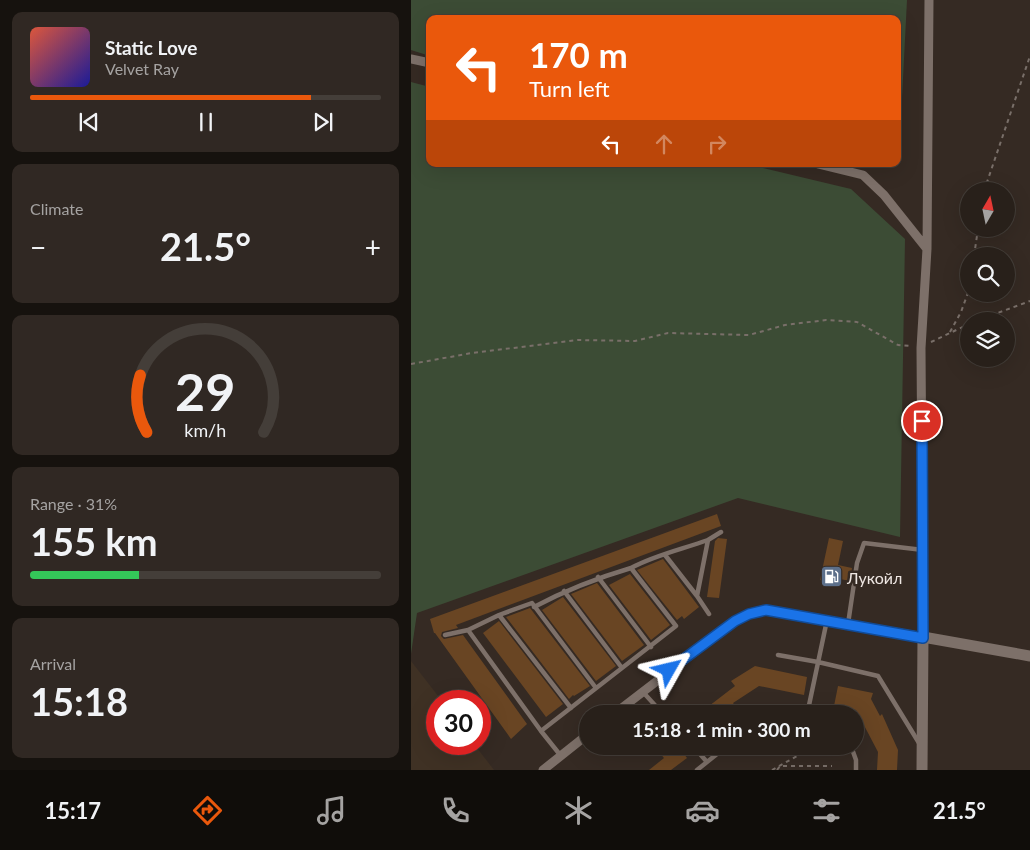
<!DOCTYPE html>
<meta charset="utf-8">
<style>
body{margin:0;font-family:Lato,sans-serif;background:#302823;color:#f1f3f6;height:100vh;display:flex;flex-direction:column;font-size:19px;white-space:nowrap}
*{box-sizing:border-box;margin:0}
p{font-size:16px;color:#a5a3a2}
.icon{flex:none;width:28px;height:28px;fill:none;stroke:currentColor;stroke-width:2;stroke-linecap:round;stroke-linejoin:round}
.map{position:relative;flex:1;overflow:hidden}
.drawer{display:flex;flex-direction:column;gap:12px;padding:12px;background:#16120e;width:411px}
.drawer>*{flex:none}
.top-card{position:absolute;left:15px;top:15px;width:475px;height:152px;border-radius:10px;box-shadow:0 5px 20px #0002,0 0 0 1px #443e39;background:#ea580c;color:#fff;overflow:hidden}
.needle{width:32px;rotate:9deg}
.tools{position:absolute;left:549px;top:182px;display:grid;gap:10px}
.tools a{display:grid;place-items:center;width:55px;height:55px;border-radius:50%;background:#28201a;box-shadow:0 5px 20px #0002,0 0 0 1px #443e39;font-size:25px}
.speed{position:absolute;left:15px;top:690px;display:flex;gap:10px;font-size:25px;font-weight:700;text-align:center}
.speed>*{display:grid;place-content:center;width:65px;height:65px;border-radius:50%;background:#28201a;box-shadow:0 5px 20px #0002,0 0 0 1px #443e39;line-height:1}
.speed .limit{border:8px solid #d22;background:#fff;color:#111}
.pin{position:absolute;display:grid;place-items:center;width:42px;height:42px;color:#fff;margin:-21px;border:2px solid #fff;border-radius:50%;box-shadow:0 1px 5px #0007}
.me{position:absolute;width:55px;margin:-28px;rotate:53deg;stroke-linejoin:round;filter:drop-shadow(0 0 4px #0008)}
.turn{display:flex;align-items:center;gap:18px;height:105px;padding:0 20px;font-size:22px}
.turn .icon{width:65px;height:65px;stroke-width:2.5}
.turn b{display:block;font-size:35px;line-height:42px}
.lanes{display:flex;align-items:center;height:48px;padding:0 20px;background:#0003;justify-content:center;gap:25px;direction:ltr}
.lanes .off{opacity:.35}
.big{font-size:38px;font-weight:700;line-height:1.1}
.drawer .card{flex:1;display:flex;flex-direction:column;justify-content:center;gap:8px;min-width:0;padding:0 18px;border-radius:10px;background:#302823}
.drawer .dial{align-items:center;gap:0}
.dial svg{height:130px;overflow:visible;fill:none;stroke:#443e39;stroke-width:7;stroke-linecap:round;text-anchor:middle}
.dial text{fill:#f1f3f6;stroke:none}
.song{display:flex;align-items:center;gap:15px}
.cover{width:60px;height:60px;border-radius:8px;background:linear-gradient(135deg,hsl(10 70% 55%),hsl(240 70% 35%))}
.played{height:5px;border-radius:2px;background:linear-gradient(90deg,#ea580c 80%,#443e39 80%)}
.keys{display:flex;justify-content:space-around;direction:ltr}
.heat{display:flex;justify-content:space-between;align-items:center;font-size:28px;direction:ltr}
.charge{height:8px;border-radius:4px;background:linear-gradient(90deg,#34c759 31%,#443e39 0)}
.trip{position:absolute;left:168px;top:705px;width:285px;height:50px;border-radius:25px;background:#28201a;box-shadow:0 5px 20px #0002,0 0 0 1px #443e39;font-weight:700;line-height:50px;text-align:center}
.tabs{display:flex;height:80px;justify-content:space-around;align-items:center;background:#100d0a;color:#a5a3a2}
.tabs .icon{width:35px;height:35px}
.tabs .on{color:#ea580c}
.tabs b{font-size:22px;color:#f1f3f6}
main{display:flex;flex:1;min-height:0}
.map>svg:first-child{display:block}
</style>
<main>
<section class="drawer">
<div class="card">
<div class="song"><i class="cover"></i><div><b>Static Love</b><p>Velvet Ray</p></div></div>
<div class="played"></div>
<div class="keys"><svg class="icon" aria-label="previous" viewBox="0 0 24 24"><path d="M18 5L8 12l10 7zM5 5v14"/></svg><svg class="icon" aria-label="pause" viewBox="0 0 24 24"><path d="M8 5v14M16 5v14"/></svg><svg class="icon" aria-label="next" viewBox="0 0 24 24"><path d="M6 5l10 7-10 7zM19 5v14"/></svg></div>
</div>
<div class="card"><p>Climate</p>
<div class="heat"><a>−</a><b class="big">21.5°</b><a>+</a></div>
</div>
<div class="card dial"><svg viewBox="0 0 100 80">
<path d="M14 69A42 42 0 1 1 86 69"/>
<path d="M14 69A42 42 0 0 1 10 34" stroke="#ea580c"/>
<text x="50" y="56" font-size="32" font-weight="700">29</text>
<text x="50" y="72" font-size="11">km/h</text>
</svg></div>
<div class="card"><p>Range · 31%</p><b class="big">155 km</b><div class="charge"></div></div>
<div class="card"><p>Arrival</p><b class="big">15:18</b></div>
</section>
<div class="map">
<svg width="619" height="770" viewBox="0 0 619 770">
<rect width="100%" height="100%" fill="#352a23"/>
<!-- industrial -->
<path fill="#3f3124" d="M0 661 31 701H26V744H63L83 770H0Z"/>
<!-- green -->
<path fill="#3c4c35" d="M0 0H496L491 98 486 101V19H19V56L0 50Z
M0 82 19 87V164H335L440 189 494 239 489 537 327 498 6 613 0 654Z"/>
<!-- building -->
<path fill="#694523" d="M306 514 310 526 45 625 47 628 31 632 30 636 33 639 52 635 116 724 100 739 24 633H23L19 619Z
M307 538 316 539 308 598 296 597 304 541Z
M418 538 432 541 427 565 441 568 439 581 424 578 423 583 409 580Z
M252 559 288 607 273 619 271 616 266 620 226 570Z
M219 574 259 625 240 640 198 585Z
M186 583 233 645 211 661 160 594Z
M152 597 205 666 185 681 131 610Z
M119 608 179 686 163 696 162 695 158 699 95 617Z
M88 621 152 704 135 717 72 633Z
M344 666 396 677 393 695 348 686 322 703 327 710 323 714H304L298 706 324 686 320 681Z
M427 686 462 693 460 699 469 716 471 714 487 750 486 770H466L467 752 445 710 423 706Z
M254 746H267L276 758 260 770H238L253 758 247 751Z"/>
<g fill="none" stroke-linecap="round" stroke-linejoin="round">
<!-- path -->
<path stroke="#796f69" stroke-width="2" stroke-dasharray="4 4" stroke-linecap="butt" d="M573 191 619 56
M563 256 567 229
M565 321 619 301
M539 332 550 312 558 290
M520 342 558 324
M0 364 61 353 167 340 224 341 257 333 338 335 374 325 415 320 446 322 487 345 499 346
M361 770 404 746
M366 770 369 766H421"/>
<!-- service -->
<path stroke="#7d7069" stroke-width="4.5" d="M297 540 310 532
M187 577 240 647
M153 591 211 668
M286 596 298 614
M123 607C155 590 186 578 220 568
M88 615 121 603 185 688
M437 624 446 563 453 543 512 550
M34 635 57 630
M367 655 407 662 467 676 508 743
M231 691 252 714
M397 710 416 620
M361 714 365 712 397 710 404 714
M130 731 265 626 220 568C244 555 272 549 297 540L286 596 254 555
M282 746 296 762
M440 746 445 760V770
M150 756 130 731 57 630 88 615 160 708
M286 770 316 746"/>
<!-- minor -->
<path stroke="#7d7069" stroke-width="9" d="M0 59 19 63
M407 164 452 175 473 195 516 249
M203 714 324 621 338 614 355 610 512 637 510 348 516 249 518 0
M132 770 176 735"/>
<!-- tertiary -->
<path stroke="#7d7069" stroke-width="11" d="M511 770 512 637 619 656"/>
</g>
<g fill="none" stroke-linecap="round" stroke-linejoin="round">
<defs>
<path id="route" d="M258 670 324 621 338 614 355 610 512 638 511 421"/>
</defs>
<!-- route casing -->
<use href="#route" stroke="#114b97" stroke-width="12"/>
<!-- route -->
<use href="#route" stroke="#1a73e8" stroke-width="9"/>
</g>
<!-- icons -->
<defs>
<symbol id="fuel-square" viewBox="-11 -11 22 22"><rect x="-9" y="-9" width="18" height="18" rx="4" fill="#5c6f8a" stroke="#352a23"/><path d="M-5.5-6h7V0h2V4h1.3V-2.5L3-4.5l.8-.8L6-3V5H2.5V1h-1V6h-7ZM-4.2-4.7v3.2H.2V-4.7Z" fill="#fff"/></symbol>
</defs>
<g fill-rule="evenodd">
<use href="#fuel-square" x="408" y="564" width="25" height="25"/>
</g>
<g text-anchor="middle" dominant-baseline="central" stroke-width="5" stroke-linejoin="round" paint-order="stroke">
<!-- poi labels -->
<g font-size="16" fill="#efe7e3" stroke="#352a23" text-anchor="start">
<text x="436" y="577">Лукойл</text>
</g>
</g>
</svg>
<div class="tools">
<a><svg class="needle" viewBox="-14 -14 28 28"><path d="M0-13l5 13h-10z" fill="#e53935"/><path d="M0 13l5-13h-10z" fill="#a5a3a2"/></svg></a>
<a><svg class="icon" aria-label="search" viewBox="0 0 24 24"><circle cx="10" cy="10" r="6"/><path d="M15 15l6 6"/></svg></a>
<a><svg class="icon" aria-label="layers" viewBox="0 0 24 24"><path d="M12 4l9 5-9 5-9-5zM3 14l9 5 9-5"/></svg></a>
</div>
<div class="speed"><div class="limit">30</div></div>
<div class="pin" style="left:511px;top:421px;background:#d93025"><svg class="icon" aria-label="arrive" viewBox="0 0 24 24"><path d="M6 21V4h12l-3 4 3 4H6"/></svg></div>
<svg class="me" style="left:258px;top:670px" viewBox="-20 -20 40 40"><path d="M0-17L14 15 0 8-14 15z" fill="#1a73e8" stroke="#fff" stroke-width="4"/></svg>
<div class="trip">15:18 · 1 min · 300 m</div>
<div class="top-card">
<div class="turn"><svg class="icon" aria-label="left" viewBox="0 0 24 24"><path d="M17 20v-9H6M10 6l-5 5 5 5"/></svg><div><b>170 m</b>Turn left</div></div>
<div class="lanes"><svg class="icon" aria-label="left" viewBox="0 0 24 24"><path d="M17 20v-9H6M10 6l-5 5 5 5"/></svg><svg class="icon off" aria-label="ahead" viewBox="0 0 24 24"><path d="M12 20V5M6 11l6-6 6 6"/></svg><svg class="icon off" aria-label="right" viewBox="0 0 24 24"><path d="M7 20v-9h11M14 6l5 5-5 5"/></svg></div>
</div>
</div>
</main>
<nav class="tabs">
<b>15:17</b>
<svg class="icon on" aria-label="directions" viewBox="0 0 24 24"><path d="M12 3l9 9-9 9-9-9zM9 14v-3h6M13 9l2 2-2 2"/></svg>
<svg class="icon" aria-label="music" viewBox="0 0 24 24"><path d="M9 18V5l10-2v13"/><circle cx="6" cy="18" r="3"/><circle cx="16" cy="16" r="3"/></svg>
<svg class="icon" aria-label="phone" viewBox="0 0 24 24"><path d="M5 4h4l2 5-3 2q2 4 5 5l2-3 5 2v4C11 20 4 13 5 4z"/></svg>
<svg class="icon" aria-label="climate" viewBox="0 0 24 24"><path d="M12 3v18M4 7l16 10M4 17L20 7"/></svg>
<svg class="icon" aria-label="car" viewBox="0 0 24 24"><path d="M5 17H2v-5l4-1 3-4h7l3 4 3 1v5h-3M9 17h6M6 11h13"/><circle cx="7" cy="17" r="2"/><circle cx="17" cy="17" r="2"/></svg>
<svg class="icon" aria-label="filters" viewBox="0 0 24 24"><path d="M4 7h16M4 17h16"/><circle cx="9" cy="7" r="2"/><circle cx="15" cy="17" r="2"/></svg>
<b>21.5°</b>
</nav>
